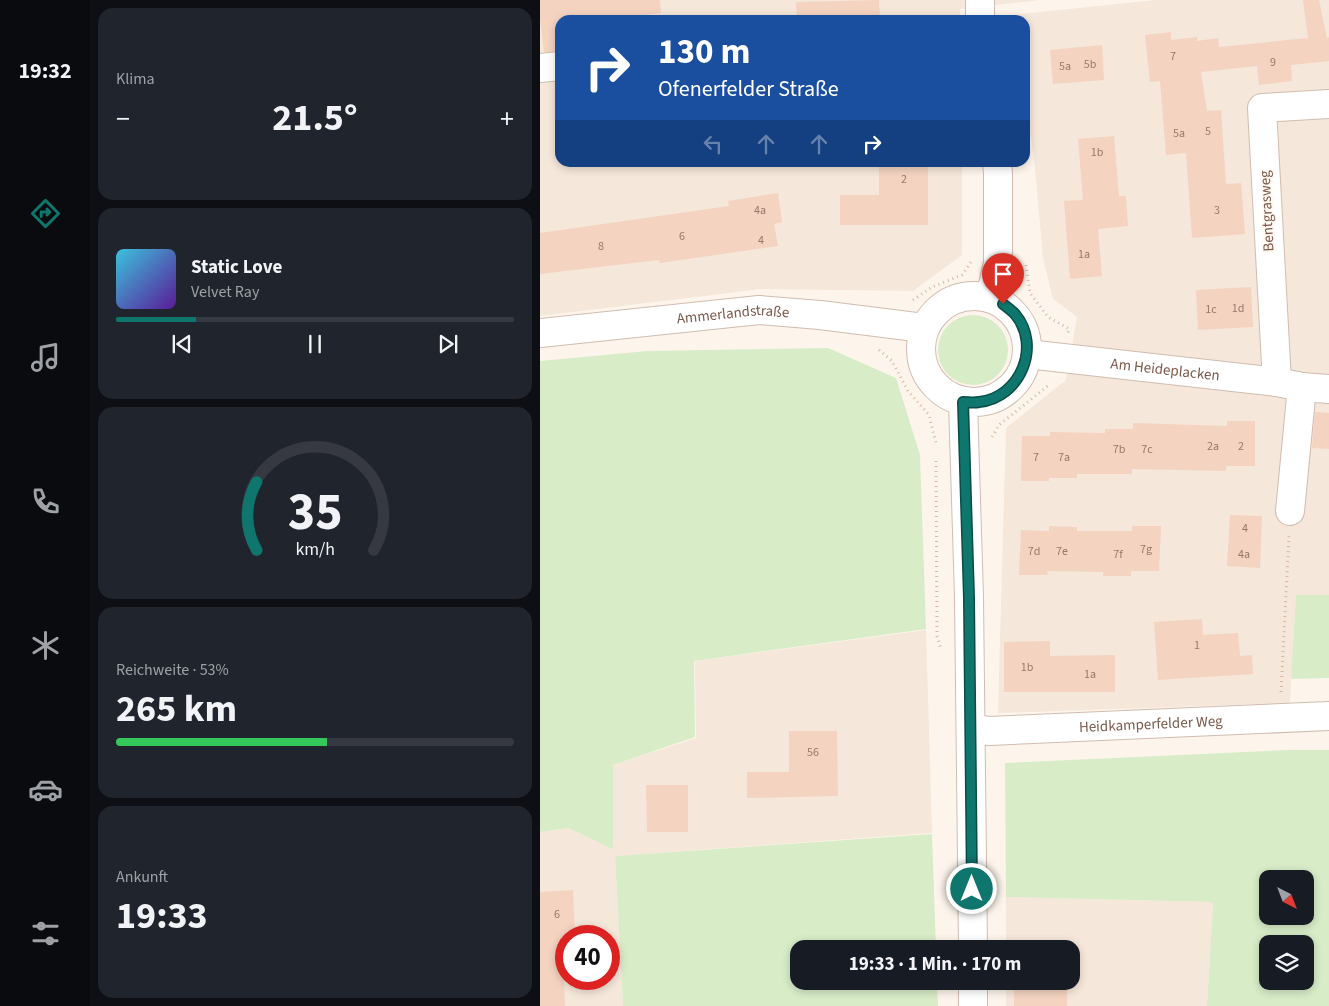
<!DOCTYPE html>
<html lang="de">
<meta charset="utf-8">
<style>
body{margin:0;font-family:"Source Sans 3",sans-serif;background:#20242c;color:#f1f3f6;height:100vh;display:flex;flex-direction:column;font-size:19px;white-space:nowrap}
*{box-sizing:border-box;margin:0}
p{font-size:16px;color:#9ea1a6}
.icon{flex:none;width:28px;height:28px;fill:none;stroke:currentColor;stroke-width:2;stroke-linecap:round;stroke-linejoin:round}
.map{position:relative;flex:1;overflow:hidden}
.sheet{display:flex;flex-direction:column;gap:8px;padding:8px;background:#0d0f14;width:450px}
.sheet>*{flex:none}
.guide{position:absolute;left:15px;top:15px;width:475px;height:152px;border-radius:15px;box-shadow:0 2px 8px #0003;background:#1a4fa0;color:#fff;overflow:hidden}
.needle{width:32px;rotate:138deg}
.fabs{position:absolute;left:719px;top:870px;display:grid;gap:10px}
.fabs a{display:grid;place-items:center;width:55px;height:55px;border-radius:10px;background:#171b24;box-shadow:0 2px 8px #0003;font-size:25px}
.speed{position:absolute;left:15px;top:925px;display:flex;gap:10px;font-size:25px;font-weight:700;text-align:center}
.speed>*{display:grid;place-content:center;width:65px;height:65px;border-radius:50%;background:#171b24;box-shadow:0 2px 8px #0003;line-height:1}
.speed .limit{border:8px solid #d22;background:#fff;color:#111}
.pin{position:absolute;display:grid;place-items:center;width:42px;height:42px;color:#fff;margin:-51px -21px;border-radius:50% 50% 50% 0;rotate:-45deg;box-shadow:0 0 5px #0007}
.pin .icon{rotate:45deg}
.me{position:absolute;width:55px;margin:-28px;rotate:0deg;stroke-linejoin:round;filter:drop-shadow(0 0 4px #0008)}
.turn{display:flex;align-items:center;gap:18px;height:105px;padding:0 20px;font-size:22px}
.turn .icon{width:65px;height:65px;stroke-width:2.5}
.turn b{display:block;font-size:35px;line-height:42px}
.lanes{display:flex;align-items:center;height:48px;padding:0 20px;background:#0003;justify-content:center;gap:25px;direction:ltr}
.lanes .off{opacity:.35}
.big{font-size:38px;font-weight:700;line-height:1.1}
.sheet .card{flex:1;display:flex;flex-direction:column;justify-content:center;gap:8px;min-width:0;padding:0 18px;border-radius:15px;background:#20242c}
.sheet .dial{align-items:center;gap:0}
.dial svg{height:130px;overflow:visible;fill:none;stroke:#363941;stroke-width:7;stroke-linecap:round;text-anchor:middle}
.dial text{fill:#f1f3f6;stroke:none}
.song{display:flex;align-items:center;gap:15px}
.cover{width:60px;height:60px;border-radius:8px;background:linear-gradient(135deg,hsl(190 70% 55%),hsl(270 70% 35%))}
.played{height:5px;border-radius:2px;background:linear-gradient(90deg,#0f766e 20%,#363941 20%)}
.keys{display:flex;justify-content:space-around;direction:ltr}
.heat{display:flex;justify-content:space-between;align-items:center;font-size:28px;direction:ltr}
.charge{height:8px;border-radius:4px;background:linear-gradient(90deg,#34c759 53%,#363941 0)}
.trip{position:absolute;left:250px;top:940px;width:290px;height:50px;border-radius:15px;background:#171b24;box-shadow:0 2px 8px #0003;font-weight:700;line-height:50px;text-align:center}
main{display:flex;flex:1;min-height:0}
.tab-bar{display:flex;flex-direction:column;width:90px;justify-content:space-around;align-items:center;background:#090b0e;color:#9ea1a6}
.tab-bar .icon{width:35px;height:35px}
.tab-bar .current{color:#0f766e}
.tab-bar b{font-size:22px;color:#f1f3f6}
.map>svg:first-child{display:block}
</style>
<main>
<nav class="tab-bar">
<b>19:32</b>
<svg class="icon current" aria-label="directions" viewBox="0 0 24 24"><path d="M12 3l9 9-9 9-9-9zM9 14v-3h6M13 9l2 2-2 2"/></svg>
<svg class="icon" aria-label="music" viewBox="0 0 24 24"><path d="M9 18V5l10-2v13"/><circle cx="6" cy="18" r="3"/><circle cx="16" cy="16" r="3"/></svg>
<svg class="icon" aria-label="phone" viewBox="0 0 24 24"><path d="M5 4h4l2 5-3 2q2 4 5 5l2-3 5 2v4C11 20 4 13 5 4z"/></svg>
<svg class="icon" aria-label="climate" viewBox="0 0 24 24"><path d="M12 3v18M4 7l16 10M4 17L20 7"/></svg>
<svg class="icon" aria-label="car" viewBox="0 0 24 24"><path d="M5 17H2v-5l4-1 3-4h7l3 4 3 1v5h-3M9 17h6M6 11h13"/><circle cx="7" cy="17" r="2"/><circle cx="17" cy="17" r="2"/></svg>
<svg class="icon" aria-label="filters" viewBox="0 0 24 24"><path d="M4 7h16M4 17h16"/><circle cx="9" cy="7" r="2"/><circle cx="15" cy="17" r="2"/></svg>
</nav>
<section class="sheet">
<div class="card"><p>Klima</p>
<div class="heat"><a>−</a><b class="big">21.5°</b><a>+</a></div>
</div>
<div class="card">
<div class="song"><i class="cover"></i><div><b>Static Love</b><p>Velvet Ray</p></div></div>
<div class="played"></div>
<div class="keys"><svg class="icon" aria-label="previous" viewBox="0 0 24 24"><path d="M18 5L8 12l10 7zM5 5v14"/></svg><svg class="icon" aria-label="pause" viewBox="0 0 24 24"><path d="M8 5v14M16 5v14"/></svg><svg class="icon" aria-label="next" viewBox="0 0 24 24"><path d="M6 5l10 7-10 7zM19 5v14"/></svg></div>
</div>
<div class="card dial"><svg viewBox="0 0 100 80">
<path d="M14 69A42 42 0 1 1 86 69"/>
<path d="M14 69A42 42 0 0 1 14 27" stroke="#0f766e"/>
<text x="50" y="56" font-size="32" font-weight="700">35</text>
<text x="50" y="72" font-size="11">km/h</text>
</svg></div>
<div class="card"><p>Reichweite · 53%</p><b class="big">265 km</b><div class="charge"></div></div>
<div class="card"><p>Ankunft</p><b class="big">19:33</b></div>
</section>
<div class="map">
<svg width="789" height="1006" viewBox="0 0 789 1006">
<rect width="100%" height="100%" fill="#fdf5eb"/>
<!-- residential -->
<path fill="#f5e7d9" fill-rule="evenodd" d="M0 0H500L420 9V20H20V162L422 163V255L373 291 221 289 0 316Z
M616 0H789V595H756L750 703 458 713 466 428 526 380 537 317 513 299 503 258 495 167 485 96V20H472V15Z
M386 630 392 833 75 856 83 1006H0V832L28 828 73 848V765L156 738 155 661ZM26 936H69V979H26Z
M466 897 673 902 667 1006H466V981H531V949H466Z"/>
<!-- green -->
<path fill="#d8ecc8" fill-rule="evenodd" d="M398 350a35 35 0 1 1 70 0a35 35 0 1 1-70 0Z
M288 348 356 378 380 455 386 629 154 661 155 737 73 765V849L28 828 0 832V361L107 351Z
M756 595H789V678L751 679Z
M748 750H789V1006H667L673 902 466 897 465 763ZM728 879H765V916H728ZM728 944H765V981H728Z
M392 834 396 949H259V981H397L398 1006H83L75 856Z"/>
<!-- building -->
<path fill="#f4d3c1" d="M0 0H120L121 13 66 20H20V51L4 52 0 18Z
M339 0 340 20H257L256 2Z
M763 0H779L787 38 789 37V61L751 65 752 81 719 85 717 66 661 72 667 111 681 110 686 184 701 183 705 234 652 238 646 153 626 155 620 81 610 82 605 35 631 32V40L657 37V41L678 38 679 47 768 38Z
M562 45 564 80 513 84 510 50Z
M574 136 579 196H586L588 226 558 229 562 276 530 279 524 201 543 200 538 139Z
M339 162H388V225H300V195H339Z
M238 193 242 222 234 224 238 246 120 263 119 260 0 274V233L189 206 188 201Z
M711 287 713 327 658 330 656 290Z
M775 412 789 413V449L772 448Z
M687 421H715V466H686V471L592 469V474H537V478H509V481H481L482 436H510V432L565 433V429H593V423L687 426Z
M690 515 722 516 720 568 687 566Z
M509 526 537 527V531H592V526H621L619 571H591V576H563V572L507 571 508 575H479L481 530 509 531Z
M662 619 663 635 698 633 700 656 712 655 713 674 618 680 614 622Z
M510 641V656L575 655V692H464V642Z
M249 731H297L298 796 207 798V772H249Z
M106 785H148V832H107Z
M33 890 35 936H26V956H23L25 1006H0V892Z
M474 981H527V1006H474Z"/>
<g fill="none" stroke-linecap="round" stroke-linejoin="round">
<defs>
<g id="minor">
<path d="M0 68 20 66"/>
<path id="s1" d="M0 333 219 310 280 315 384 328"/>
<path id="s2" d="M487 354 737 382 762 387 789 389"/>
<path d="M737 382 722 108 789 104"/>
<path d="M750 511 762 387"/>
<path id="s3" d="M431 729 450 731 789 716"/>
</g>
<path id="tertiary" d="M440 20V0
M381 349a53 53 0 1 1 106 0a53 53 0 1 1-106 0Z
M450 298 458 263V173L457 162
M423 402 429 597 433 949
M433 981V1006"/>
</defs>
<!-- minor casing -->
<use href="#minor" stroke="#d1bcaf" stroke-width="30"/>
<!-- tertiary casing -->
<use href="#tertiary" stroke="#d1bcaf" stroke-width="30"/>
<!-- path -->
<path stroke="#dab6a3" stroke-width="3" stroke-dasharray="1 4" stroke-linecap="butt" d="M486 265 490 293 508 317 529 329 528 333
M373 300 392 287 422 275 431 262
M339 350 352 361 368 391 389 415 396 443
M452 437 459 425 509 385
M396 461 397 636 401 649
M741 692 749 536"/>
<!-- minor -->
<use href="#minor" stroke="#fff" stroke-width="28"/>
<!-- tertiary -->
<use href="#tertiary" stroke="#fff" stroke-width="28"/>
</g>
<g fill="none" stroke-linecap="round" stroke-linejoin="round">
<defs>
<path id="route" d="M432 889 429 598 423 402C428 402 434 403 439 402 480 398 502 346 475 314 471 310 467 307 463 304"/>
</defs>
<!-- route casing -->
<use href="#route" stroke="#0a4d48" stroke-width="12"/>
<!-- route -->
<use href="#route" stroke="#0f766e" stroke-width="9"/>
</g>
<g text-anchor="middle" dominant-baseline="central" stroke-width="4" stroke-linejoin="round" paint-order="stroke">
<!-- number labels -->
<g font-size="12" fill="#987869">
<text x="633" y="56">7</text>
<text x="733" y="62">9</text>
<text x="550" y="64">5b</text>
<text x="525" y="66">5a</text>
<text x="668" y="131">5</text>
<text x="639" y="133">5a</text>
<text x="557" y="152">1b</text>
<text x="364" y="179">2</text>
<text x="220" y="210">4a</text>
<text x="677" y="210">3</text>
<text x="142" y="236">6</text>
<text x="221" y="240">4</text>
<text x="61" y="246">8</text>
<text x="544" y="254">1a</text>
<text x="698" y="308">1d</text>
<text x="671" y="309">1c</text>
<text x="673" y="446">2a</text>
<text x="701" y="446">2</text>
<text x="579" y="449">7b</text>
<text x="607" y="449">7c</text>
<text x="496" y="457">7</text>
<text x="524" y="457">7a</text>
<text x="705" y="528">4</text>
<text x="606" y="549">7g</text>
<text x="494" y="551">7d</text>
<text x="522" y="551">7e</text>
<text x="578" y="554">7f</text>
<text x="704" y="554">4a</text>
<text x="657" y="645">1</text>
<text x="487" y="667">1b</text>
<text x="550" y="674">1a</text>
<text x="273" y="752">56</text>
<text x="17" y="914">6</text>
</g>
<!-- street labels -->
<g font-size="15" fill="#7a5a4c" stroke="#fff9f2">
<text transform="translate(727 211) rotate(-93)">Bentgrasweg</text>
<text stroke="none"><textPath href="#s1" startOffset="194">Ammerlandstraße</textPath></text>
<text stroke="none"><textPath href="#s2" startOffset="139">Am Heideplacken</textPath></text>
<text stroke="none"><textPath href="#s3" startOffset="180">Heidkamperfelder Weg</textPath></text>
</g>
</g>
</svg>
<div class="fabs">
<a><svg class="needle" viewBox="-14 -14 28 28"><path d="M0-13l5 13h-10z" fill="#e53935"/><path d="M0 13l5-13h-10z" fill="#9ea1a6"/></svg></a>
<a><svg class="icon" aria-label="layers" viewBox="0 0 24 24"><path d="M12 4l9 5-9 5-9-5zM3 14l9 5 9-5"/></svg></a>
</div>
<div class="speed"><div class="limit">40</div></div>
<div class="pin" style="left:463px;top:304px;background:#d93025"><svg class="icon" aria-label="arrive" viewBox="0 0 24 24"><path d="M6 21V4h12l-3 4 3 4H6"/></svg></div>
<svg class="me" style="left:432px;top:889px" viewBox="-20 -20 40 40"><circle r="17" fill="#0f766e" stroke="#fff" stroke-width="3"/><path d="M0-11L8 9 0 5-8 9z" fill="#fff"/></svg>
<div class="trip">19:33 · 1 Min. · 170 m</div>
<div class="guide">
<div class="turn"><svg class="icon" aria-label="right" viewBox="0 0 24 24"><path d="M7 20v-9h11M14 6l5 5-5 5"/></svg><div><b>130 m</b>Ofenerfelder Straße</div></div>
<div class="lanes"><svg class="icon off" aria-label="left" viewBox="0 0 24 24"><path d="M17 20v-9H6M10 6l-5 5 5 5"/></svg><svg class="icon off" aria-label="ahead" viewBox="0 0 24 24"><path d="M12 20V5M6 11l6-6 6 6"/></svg><svg class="icon off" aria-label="ahead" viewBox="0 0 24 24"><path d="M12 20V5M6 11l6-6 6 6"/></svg><svg class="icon" aria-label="right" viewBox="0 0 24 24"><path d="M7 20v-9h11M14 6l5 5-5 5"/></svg></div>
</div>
</div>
</main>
